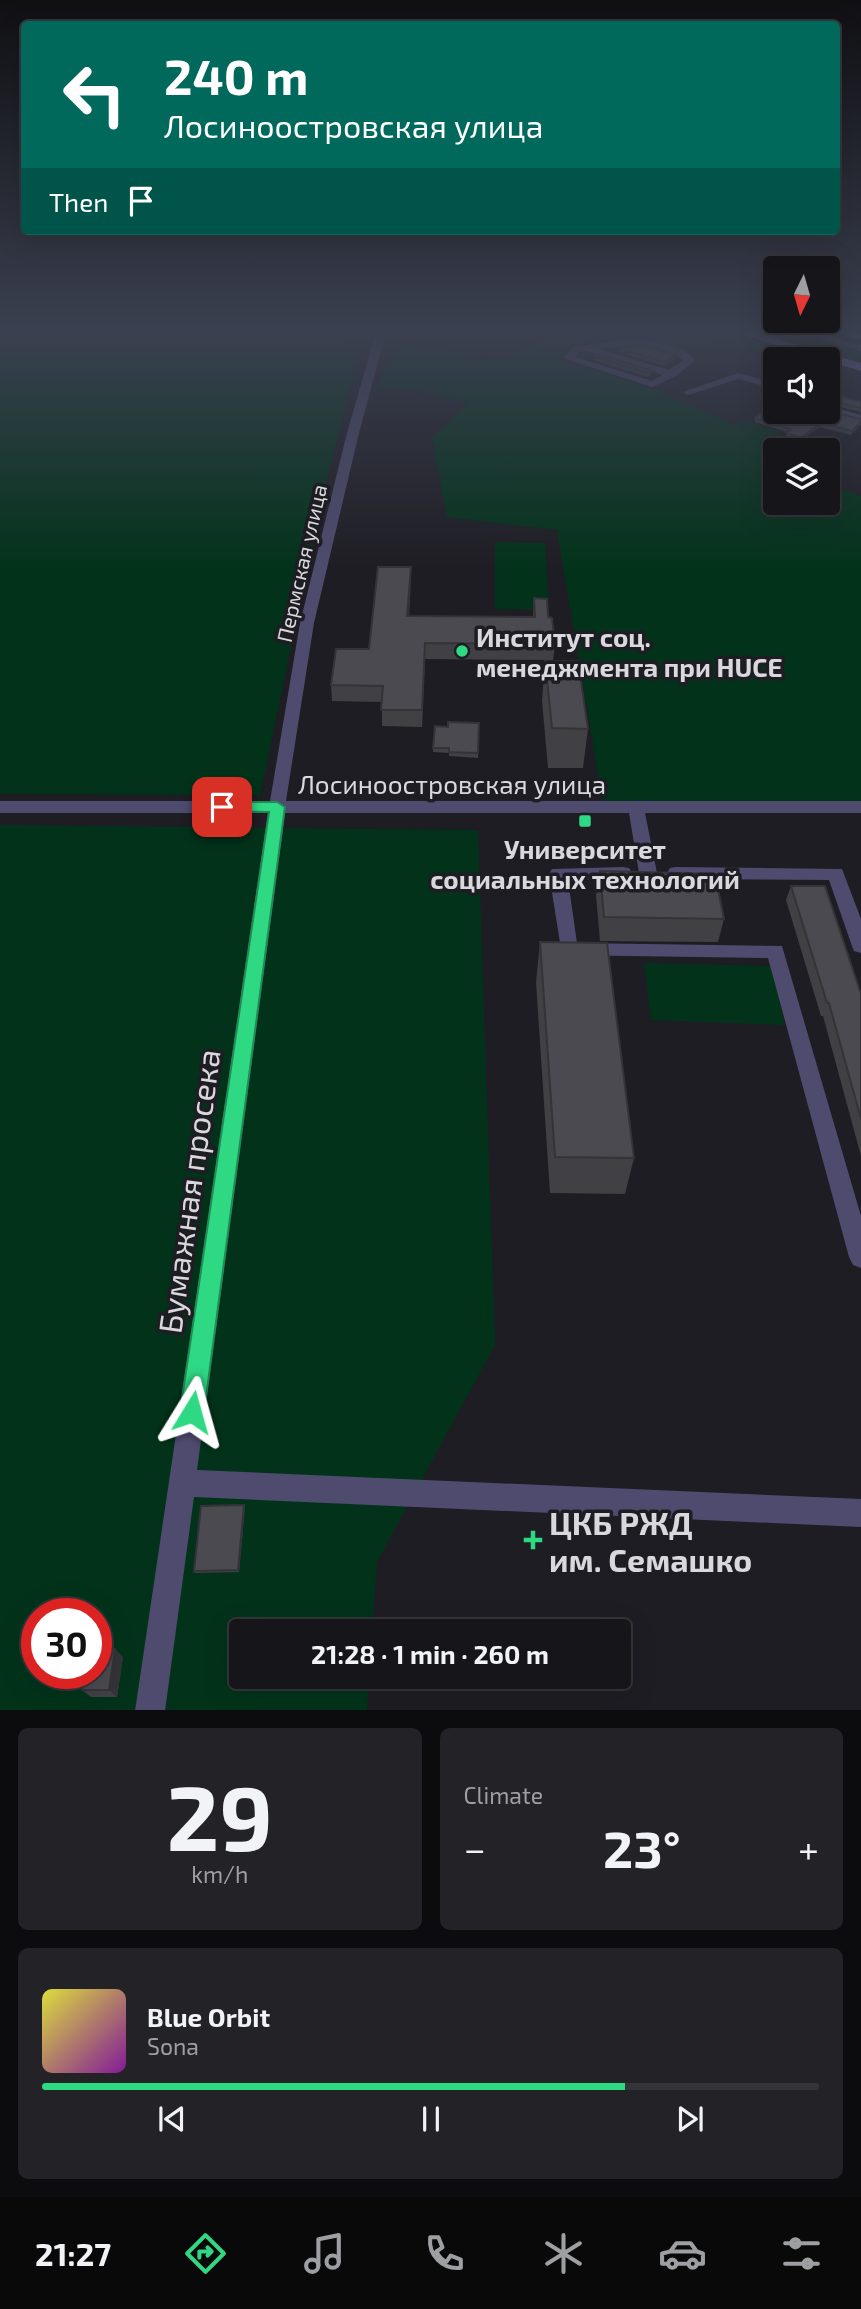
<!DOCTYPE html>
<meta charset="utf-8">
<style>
body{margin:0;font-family:"Exo 2",sans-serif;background:#232327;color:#f1f3f6;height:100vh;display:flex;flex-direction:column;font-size:26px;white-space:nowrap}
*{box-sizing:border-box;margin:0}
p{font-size:23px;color:#9e9fa2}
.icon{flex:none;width:38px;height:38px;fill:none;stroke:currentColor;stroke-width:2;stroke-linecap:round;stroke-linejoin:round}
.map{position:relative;height:1710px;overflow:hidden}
.drawer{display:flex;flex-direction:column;gap:18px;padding:18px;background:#0c0c0e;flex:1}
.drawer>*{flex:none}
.banner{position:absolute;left:21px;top:21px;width:819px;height:214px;border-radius:7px;box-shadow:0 7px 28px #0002,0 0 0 2px #353539;background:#00695c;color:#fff;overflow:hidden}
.needle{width:46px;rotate:185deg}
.tools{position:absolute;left:763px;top:256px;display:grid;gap:14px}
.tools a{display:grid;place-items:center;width:77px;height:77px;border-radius:7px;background:#16161a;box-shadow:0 7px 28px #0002,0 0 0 2px #353539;font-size:35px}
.speed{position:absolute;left:21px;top:1598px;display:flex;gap:14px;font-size:35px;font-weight:700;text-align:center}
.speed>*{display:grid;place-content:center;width:91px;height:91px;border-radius:50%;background:#16161a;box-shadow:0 7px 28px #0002,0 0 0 2px #353539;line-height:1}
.speed .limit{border:10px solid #d22;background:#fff;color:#111}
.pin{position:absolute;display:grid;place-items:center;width:60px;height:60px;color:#fff;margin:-30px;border-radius:14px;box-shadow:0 4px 10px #0006}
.me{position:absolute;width:77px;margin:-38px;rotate:8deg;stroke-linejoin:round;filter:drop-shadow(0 0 5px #0008)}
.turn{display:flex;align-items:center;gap:24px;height:147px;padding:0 28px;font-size:32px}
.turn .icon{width:91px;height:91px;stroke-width:2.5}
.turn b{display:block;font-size:49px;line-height:60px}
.then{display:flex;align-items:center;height:66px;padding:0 28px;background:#0003;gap:14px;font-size:26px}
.big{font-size:52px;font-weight:700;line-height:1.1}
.drawer .widget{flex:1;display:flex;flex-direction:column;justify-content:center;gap:10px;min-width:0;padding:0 24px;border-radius:10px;background:#232327}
.drawer .dial{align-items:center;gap:0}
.dial b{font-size:91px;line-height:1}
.song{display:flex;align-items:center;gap:21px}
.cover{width:84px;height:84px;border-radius:10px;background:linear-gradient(135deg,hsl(60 70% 55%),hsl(290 70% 35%))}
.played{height:7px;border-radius:4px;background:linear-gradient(90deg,#2fd883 75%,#353539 75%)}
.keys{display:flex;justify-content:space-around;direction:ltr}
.heat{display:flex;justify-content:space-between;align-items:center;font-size:38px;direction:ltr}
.drawer .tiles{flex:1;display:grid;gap:18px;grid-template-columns:1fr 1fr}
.widget:last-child{grid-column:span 2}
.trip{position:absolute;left:229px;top:1619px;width:402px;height:70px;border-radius:7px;background:#16161a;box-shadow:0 7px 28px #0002,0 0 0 2px #353539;font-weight:700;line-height:70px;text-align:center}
.menu{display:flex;height:112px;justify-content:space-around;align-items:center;background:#09090a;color:#9e9fa2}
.menu .icon{width:49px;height:49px}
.menu .on{color:#2fd883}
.menu b{font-size:32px;color:#f1f3f6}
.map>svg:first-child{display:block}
</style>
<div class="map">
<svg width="861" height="1711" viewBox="0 0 861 1711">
<rect width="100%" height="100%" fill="#1e1d23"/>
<!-- green -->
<path fill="#02331a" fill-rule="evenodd" d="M0 332H360L350 342 355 370 325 486 316 498 308 524 315 532 260 795 0 794Z
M558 332H724L816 359H775L727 338 716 341 695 354 627 335 614 342 593 336 558 359 657 390 735 425 744 421 777 431 785 450H775V502H828V483L861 496V804H603L557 530 447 517 432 438 468 403 415 390 378 388 392 344 513 361 514 355Z
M756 332H785L861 352V362Z
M495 542 545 543 549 610 495 609Z
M0 825 478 830 495 1345 377 1562 372 1631H242V1676L369 1677 367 1710H0ZM37 1614H96V1673H37Z
M644 963 772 966 785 1025 651 1020Z"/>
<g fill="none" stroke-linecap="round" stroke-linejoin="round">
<!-- minor -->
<path fill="#4e4b6e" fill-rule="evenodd" d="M376 332H426L421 335 385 336 359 433 314 623 286 801H861V813H645L657 873 654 878H642L639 873 629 813H285L197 1470 861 1499V1527L194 1497 165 1711H135L268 813H0V801H270L300 623 347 433Z
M795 332H811L861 345V351Z
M632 339C654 341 680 342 695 360L676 376 652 387 563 358 574 347ZM632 345 668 351 684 360 669 370 599 349ZM587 351 589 352 663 375 652 381 575 357 580 352Z
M738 373 775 383V389L738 379 688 395 683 392Z
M828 406 861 415V421L824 411H828Z
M623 867 629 868 632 873 629 878 568 880 577 943 782 946 861 1216V1268L853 1265 849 1257 768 958 562 955 549 874 552 869Z
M676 867 842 869 861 919V953L854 951 852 946 829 880 676 879 670 878 667 873 670 868Z"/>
<!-- major -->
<path fill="#7f77bf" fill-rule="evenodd" d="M734 332H752L861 363V371Z"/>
<defs>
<path id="rail" d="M843 332 861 336"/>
</defs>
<!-- rail casing -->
<use href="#rail" stroke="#b3b3b7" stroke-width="5"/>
<!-- rail -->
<use href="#rail" stroke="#1e1d23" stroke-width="3.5" stroke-dasharray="10" stroke-linecap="butt"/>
</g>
<!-- wall -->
<path fill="#404045" d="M648 332H666L677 335 676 341 673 343 648 338Z
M621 349 660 351 676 355V359L665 366 621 353Z
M594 356 652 374 647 377 593 360Z
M828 395 861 402V412L828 404Z
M807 414 861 419 851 435 820 427 800 441 786 437 787 432 755 422V418Z
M411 567 409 616 533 617 534 598 548 617 555 644 553 660 425 659 422 727 382 726V702L332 701 331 685 369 649Z
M545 661 588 729 583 768H548L542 701Z
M479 723 478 758 449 756V753L433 752V748L448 727Z
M600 871 724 919 718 942 600 941 596 895Z
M791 886 861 994V1156L823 1016H821L786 900Z
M540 942 634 1158 625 1194 550 1193 536 982Z
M244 1505 245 1507 239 1572 195 1573 194 1571Z
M123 1657 117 1697H91L82 1690Z"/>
<!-- shaded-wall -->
<path fill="#343438" d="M676 355V359L665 366V362Z
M861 422V425L851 435 852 431Z
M821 423 820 427 800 441 801 438Z
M411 567V583L408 631 407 616Z
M425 643V659L422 727V710Z
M244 1505 245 1507 239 1572 238 1570Z
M115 1649 123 1657 117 1697 109 1690Z"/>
<!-- building -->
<path fill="#4a4a50" stroke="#343438" stroke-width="2" d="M653 332H666L677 335 674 336Z
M633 344 660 349 658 350 676 355 665 362 621 349Z
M598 354 653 371 648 373 594 356Z
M829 393 861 402V408L828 400V395Z
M773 405H775V411H796L807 414 810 411H828L861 419V422L852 431 821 423 801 438 786 433 791 429 755 418Z
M378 567H411L407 616 535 617 534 598 547 599 548 617 552 618 555 644 425 643 422 710H381L383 686 331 685 336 649H369Z
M545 661H578L588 729 552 728Z
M448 722 479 723 478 753 449 752V748H433L435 726 448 727Z
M600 871 715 874 724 919 604 917Z
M791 886H825L861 994V1119L829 1003H827Z
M540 942 607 943 634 1158 555 1157Z
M244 1505 238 1570 194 1571 201 1506Z
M96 1649H115L109 1690H82L85 1673H96Z"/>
<!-- sky -->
<linearGradient id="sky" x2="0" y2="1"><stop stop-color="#101013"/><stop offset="0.58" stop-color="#3b4050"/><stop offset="1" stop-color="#3b4050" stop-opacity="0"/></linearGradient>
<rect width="861" height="571" fill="url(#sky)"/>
<!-- route -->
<path fill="#2fd883" stroke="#1f8c55" stroke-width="2" d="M222 802H277L285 807 204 1412 200 1420 192 1424 183 1420 180 1412 269 812 216 811 214 807Z"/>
<!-- markers -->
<g fill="#2fd883" stroke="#1e1d23" stroke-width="2.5">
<circle cx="462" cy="651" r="7"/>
<rect x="578" y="814" width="14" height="14" rx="3.5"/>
<path d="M529.5 1529.5h7v7h7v7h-7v7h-7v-7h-7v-7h7z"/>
</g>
<g text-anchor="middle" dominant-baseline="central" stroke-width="7" stroke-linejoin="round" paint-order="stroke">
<!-- far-street labels -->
<g font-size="21" fill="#d9d9dd" stroke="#1e1d23">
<text transform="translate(301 563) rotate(-77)">Пермская улица</text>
</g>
<!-- poi labels -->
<g font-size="26" font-weight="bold" fill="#d9d9dd" stroke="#1e1d23" text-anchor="start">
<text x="476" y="636">Институт соц.<tspan x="476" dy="30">менеджмента при HUCE</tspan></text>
<text x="585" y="848" text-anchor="middle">Университет<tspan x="585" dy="30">социальных технологий</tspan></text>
</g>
<!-- street labels -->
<g font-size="26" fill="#d9d9dd" stroke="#1e1d23">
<text x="452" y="783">Лосиноостровская улица</text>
</g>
<!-- near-street labels -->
<g font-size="32" fill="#d9d9dd" stroke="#1e1d23">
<text transform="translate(188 1191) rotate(-82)">Бумажная просека</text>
</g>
<!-- near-poi labels -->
<g font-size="32" font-weight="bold" fill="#d9d9dd" stroke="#1e1d23" text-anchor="start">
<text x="549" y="1522">ЦКБ РЖД<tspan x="549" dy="37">им. Семашко</tspan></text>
</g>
</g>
</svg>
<div class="tools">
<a><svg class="needle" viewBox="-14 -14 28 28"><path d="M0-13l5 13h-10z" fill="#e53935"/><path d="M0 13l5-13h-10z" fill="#9e9fa2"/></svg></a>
<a><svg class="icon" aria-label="sound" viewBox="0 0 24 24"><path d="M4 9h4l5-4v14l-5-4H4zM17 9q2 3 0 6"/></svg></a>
<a><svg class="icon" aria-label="layers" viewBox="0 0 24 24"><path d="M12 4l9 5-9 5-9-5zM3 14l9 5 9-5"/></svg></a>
</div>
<div class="speed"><div class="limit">30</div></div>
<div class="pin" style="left:222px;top:807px;background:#d93025"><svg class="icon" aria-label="arrive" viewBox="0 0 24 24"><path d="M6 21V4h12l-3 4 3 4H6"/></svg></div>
<svg class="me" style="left:192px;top:1412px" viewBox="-20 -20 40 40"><path d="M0-17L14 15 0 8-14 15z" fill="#2fd883" stroke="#fff" stroke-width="4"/></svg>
<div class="trip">21:28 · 1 min · 260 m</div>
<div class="banner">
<div class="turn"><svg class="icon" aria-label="left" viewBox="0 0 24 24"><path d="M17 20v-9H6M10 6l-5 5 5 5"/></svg><div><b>240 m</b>Лосиноостровская улица</div></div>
<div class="then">Then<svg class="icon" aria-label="arrive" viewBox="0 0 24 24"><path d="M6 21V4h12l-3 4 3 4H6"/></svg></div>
</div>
</div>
<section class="drawer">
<div class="tiles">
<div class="widget dial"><b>29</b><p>km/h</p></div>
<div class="widget"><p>Climate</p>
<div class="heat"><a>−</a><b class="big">23°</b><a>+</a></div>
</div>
<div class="widget">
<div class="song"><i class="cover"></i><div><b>Blue Orbit</b><p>Sona</p></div></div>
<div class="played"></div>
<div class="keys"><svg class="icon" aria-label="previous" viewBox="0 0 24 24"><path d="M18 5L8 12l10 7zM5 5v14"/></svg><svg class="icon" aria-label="pause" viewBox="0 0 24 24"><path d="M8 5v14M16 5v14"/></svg><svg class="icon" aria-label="next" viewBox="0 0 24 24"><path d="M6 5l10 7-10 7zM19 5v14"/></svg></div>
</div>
</div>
</section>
<nav class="menu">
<b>21:27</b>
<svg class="icon on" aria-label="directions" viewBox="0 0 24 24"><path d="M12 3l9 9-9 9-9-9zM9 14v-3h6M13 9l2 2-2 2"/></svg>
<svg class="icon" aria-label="music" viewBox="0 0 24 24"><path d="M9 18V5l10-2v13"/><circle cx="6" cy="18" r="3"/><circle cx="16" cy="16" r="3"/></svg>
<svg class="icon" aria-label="phone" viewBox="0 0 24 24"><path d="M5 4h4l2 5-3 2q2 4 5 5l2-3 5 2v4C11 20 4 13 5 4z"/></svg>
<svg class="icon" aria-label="climate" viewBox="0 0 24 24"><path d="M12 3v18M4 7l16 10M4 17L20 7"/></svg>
<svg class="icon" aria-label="car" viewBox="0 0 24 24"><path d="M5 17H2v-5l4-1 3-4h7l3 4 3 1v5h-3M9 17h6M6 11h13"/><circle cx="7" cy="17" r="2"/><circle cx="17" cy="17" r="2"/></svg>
<svg class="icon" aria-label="filters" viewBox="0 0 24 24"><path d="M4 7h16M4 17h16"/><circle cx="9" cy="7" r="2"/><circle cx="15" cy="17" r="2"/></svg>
</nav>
